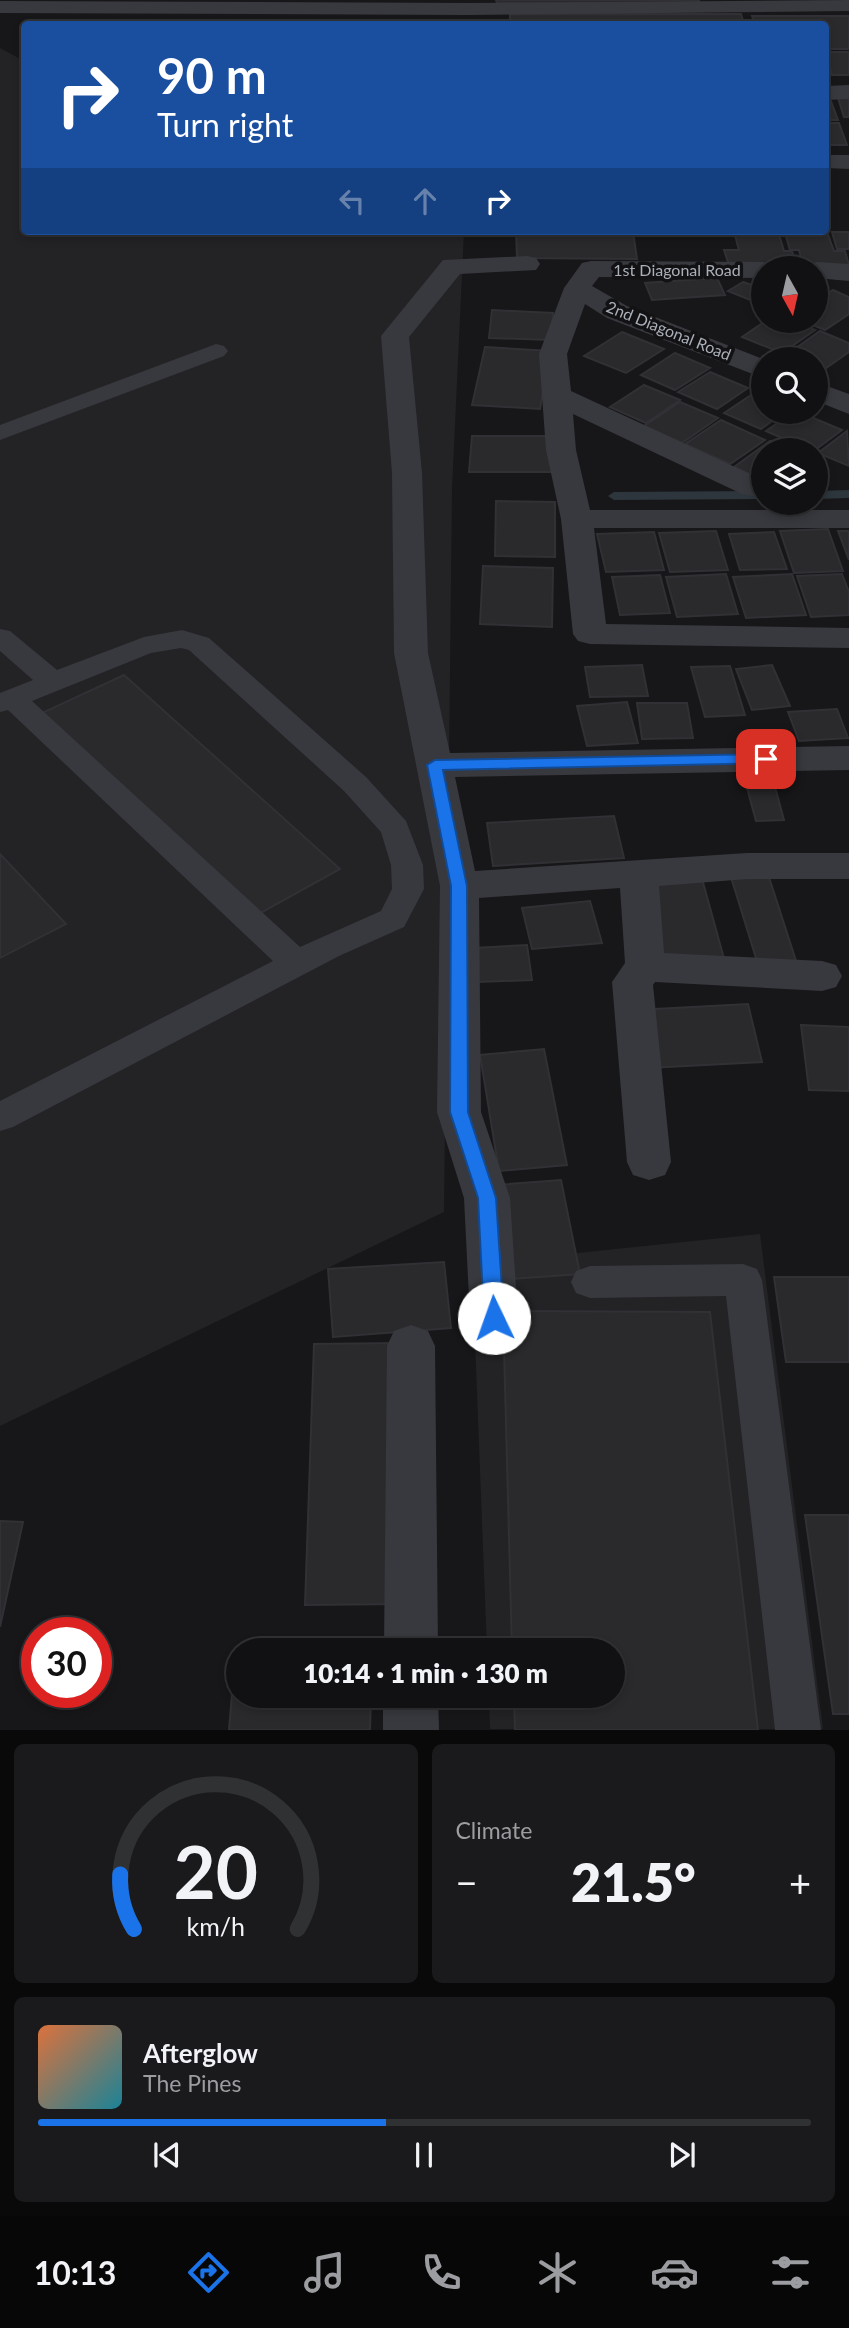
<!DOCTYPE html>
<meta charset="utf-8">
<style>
body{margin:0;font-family:Lato,sans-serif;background:#1a1a1c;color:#f1f3f6;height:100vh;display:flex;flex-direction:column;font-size:26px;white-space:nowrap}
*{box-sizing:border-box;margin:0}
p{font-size:23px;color:#9c9da0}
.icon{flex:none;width:38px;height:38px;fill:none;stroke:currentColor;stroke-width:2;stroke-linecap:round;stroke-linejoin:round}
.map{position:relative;height:1730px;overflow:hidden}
.details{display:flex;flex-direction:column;gap:14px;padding:14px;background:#09090a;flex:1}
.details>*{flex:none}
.top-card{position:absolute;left:21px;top:21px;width:808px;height:214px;border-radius:7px;box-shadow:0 4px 10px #0003,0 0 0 2px #303133;background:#1a4fa0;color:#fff;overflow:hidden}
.needle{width:46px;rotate:172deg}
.controls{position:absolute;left:751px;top:256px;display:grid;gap:14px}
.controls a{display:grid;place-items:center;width:77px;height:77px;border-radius:50%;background:#111113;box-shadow:0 4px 10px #0003,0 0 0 2px #303133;font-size:35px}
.speed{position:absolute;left:21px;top:1617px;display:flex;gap:14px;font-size:35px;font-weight:700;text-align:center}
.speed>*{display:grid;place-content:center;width:91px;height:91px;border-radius:50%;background:#111113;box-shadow:0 4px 10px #0003,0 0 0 2px #303133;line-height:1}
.speed .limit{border:10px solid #d22;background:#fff;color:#111}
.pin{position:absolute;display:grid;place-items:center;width:60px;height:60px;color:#fff;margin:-30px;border-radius:14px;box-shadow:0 4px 10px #0006}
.me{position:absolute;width:77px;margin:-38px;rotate:357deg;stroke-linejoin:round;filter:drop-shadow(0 0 5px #0008)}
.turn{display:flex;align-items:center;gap:24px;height:147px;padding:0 21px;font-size:32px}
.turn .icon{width:91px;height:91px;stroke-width:2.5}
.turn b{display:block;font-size:49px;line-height:60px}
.lanes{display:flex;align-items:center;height:66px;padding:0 21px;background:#0003;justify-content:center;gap:35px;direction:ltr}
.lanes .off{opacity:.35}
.big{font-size:52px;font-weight:800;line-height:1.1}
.details .card{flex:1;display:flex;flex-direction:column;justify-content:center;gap:10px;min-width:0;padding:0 24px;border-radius:10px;background:#1a1a1c}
.details .dial{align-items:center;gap:0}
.dial svg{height:182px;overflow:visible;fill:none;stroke:#303133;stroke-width:7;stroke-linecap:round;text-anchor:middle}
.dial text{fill:#f1f3f6;stroke:none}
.song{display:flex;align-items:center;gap:21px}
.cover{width:84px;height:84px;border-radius:10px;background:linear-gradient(135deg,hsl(20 70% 55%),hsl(190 70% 35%))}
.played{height:7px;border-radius:4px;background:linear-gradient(90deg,#1a73e8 45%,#303133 45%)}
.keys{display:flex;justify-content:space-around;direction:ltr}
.heat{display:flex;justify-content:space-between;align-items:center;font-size:38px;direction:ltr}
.details .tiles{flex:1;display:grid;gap:14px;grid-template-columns:1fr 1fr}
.card:last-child{grid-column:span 2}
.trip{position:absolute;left:226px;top:1638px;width:399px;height:70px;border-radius:35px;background:#111113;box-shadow:0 4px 10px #0003,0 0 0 2px #303133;font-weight:800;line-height:70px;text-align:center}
.dock{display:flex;height:112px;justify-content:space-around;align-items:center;background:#070708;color:#9c9da0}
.dock .icon{width:49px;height:49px}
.dock .active{color:#1a73e8}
.dock b{font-size:32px;color:#f1f3f6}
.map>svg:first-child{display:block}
</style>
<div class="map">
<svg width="849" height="1730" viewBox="0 0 849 1730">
<rect width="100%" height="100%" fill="#171719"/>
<!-- built -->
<path fill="#232326" d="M0 48 24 61V231H464L452 489 444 1212 0 1426Z
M760 1234 823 1729H490L489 1696H612V1650H487L472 1264Z"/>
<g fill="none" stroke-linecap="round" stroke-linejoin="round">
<!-- stream -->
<path fill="#2d363d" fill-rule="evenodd" d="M849 490V498L816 499V491Z
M763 491V499L614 500 608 496 614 492Z"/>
</g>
<!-- building -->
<path fill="#2a2a2d" stroke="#313135" stroke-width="2" d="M496 0H699V3H497Z
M510 14H741L744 24H510Z
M752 16H849V49H826V24H755Z
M826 52H849V75H832Z
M826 96H829L838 120H826Z
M838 98H849V117H844Z
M826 123H839L847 145H826Z
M516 231H633L637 259 517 258Z
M778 231 784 251H792L796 265H729L724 250H739L734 232Z
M827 232 834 251H845L849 265 803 266 799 250H790L785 233Z
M832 232H849V249H837Z
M717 278 725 295 652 300 645 283Z
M743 282 755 286 763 283V305L728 291Z
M833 290 849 297V314L825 330 801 320H816V301Z
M492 310 553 313 551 340 489 338Z
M767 320H789L815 330 782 353 742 337Z
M820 331 849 343V352L823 370 816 367V359H793L785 356Z
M622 332 664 349 626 373 584 356Z
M485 347 550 351 540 409 472 405Z
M675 353 710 368 675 390 641 375Z
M710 372 748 388 717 409 678 392Z
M644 385 680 400 646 423 610 407Z
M760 389 763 390V411H786L761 429 724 413Z
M680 402 718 418 682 443 644 426Z
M795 411H797L842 430 815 450H809L766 431Z
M721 420 765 440 730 464 685 444Z
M847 431 849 466 818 453Z
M472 436H556L559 472H469Z
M770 441 789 450H763V480L734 467Z
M496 501 555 502V557L495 556Z
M828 529 843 571 794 573 780 531Z
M716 531 728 570 670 572 659 533Z
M838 531H849V560Z
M654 532 664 570 606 572 597 534Z
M774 532 787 569 740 570 729 534Z
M483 566 553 568 552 627 480 624Z
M726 574 738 614 677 617 666 577Z
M792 574 806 615 746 618 733 577Z
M842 574 849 592V615L811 617 797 576Z
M660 575 670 613 620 615 612 577Z
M642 665 648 696 590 697 585 667Z
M772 665 790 706 752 710 736 669Z
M730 666 745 715 705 717 691 667Z
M124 675 340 869 255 916 42 713Z
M627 702 638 743 587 746 577 706Z
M637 703H687L693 738 642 739Z
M837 709 848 738 799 741 788 712Z
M775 787 784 820 756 821 747 788Z
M614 816 624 858 493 866 487 823Z
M0 854 66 924 0 958Z
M767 871 797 964 759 968 730 874Z
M701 875 725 962 666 966 645 879Z
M590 901 602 943 532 949 522 908Z
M527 945 532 980 478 982 474 948Z
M748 1004 762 1062 648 1068 637 1010Z
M801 1025 849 1027V1091L809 1090Z
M544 1049 567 1165 499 1171 480 1055Z
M561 1180 580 1274 511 1279 496 1185Z
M444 1262 451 1328 333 1337 328 1269Z
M774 1277H849V1362H786Z
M503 1311 710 1312 758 1730H515L514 1696H612V1650H512Z
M400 1343 399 1604 305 1605 314 1344Z
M805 1515H849V1714H833Z
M0 1521 23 1522 0 1627Z
M232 1694 371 1696 370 1730H229Z"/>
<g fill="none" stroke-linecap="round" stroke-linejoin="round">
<!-- lane -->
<path fill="#38393e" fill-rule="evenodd" d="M216 344 224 346 228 351 224 356 0 440V425Z
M0 629 10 631 57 670 144 637 182 630 209 638 366 777 406 821 423 865 424 889 404 927 339 956 13 1127 0 1131V1101L273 961 8 710 0 712V693L33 680 0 651ZM181 648 189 650 344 791 381 832 391 865 392 889 381 911 300 947 32 701 151 653Z
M743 1264 757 1269 762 1280 821 1730H775L726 1296 590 1298 576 1293 571 1282 576 1271 590 1266Z"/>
<!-- street -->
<path fill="#38393e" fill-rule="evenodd" d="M849 0V11L469 15 0 13V1L469 3Z
M849 85V99L826 100V86Z
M832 155H849V169L826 168V156Z
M527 256 536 258 540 264 536 270 460 274 409 337 422 473 428 653 450 753 849 746V770L455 777 475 871 747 853H849V879H747L659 886 664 953 822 961 836 965 842 976 836 987 822 991 655 982 653 985 671 1162 665 1175 649 1180 633 1175 627 1162 612 982 625 963 620 888 479 898 481 1112 510 1198 518 1318 511 1332 494 1338 477 1332 470 1318 464 1198 437 1112 440 886 394 653 392 473 381 336 443 260Z
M591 261 763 262 775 268H763V278L599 277 592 286 627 306 763 359V378L607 318 585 304 567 354 571 391 763 480V498L742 494 573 414 576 450 590 510H849V528H594L606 624 849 628V648L590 644 578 641 573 634 561 519 546 450 539 354 564 288 582 263Z
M816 262 849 264V281L816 278V268H804Z
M816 382 849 394V414L816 401Z
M411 1325 428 1331 435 1346 438 1650H384L387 1346 394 1331Z
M383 1696H438L439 1730H383Z"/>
</g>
<!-- route -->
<path fill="#1a73e8" stroke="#114b97" stroke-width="2" d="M766 754 774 759 771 763 443 770 467 886 468 1112 496 1198 504 1318 501 1324 494 1326 487 1324 484 1318 478 1198 450 1112 451 886 427 765 435 760Z"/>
<g text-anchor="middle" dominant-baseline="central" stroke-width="7" stroke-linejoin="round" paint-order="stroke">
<!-- far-street labels -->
<g font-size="16" fill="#aaafb8" stroke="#121214">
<text x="677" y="269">1st Diagonal Road</text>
<text transform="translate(669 330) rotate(22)">2nd Diagonal Road</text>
</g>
</g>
</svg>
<div class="controls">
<a><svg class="needle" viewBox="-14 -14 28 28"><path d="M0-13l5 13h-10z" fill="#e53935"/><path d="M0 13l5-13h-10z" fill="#9c9da0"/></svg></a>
<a><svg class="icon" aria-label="search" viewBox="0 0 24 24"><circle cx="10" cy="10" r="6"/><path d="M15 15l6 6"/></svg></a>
<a><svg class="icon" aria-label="layers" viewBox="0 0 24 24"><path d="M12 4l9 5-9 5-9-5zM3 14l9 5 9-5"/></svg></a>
</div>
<div class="speed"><div class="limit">30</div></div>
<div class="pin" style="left:766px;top:759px;background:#d93025"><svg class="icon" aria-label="arrive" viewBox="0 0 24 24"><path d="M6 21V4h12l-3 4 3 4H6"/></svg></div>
<svg class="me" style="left:494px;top:1318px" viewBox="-20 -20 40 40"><circle r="19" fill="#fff"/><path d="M0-13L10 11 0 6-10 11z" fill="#1a73e8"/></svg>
<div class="trip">10:14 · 1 min · 130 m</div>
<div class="top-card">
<div class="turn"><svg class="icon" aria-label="right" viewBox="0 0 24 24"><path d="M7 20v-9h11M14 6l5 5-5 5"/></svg><div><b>90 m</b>Turn right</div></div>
<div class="lanes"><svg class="icon off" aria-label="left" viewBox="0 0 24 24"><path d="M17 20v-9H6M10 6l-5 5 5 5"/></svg><svg class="icon off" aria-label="ahead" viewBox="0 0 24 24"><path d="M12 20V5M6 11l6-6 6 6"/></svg><svg class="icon" aria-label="right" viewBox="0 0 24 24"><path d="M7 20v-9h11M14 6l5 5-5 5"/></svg></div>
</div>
</div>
<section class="details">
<div class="tiles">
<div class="card dial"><svg viewBox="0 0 100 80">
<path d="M14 69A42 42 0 1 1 86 69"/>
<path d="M14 69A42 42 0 0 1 8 45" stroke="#1a73e8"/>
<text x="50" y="56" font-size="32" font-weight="700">20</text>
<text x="50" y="72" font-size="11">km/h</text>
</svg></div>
<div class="card"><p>Climate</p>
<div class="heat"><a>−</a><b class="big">21.5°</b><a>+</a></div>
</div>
<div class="card">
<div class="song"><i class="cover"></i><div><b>Afterglow</b><p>The Pines</p></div></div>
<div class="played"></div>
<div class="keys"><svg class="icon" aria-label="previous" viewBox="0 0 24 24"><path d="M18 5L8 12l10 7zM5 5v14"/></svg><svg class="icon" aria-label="pause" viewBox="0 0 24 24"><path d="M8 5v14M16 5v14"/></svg><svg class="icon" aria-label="next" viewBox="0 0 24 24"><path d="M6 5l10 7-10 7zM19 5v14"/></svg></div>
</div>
</div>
</section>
<nav class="dock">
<b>10:13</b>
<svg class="icon active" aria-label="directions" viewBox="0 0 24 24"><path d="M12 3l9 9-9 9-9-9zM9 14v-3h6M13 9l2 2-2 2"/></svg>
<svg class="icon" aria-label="music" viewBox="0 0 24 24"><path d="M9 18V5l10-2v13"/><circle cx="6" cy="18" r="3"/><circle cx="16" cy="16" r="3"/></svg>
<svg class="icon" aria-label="phone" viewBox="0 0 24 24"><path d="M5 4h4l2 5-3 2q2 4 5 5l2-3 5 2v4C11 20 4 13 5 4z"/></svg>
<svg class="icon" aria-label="climate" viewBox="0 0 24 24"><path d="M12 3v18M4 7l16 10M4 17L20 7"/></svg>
<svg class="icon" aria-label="car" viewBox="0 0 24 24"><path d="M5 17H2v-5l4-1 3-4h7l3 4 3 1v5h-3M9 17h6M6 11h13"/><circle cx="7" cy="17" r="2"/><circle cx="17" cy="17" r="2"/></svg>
<svg class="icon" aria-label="filters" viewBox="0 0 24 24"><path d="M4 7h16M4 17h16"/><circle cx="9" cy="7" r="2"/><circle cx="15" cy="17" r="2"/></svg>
</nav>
